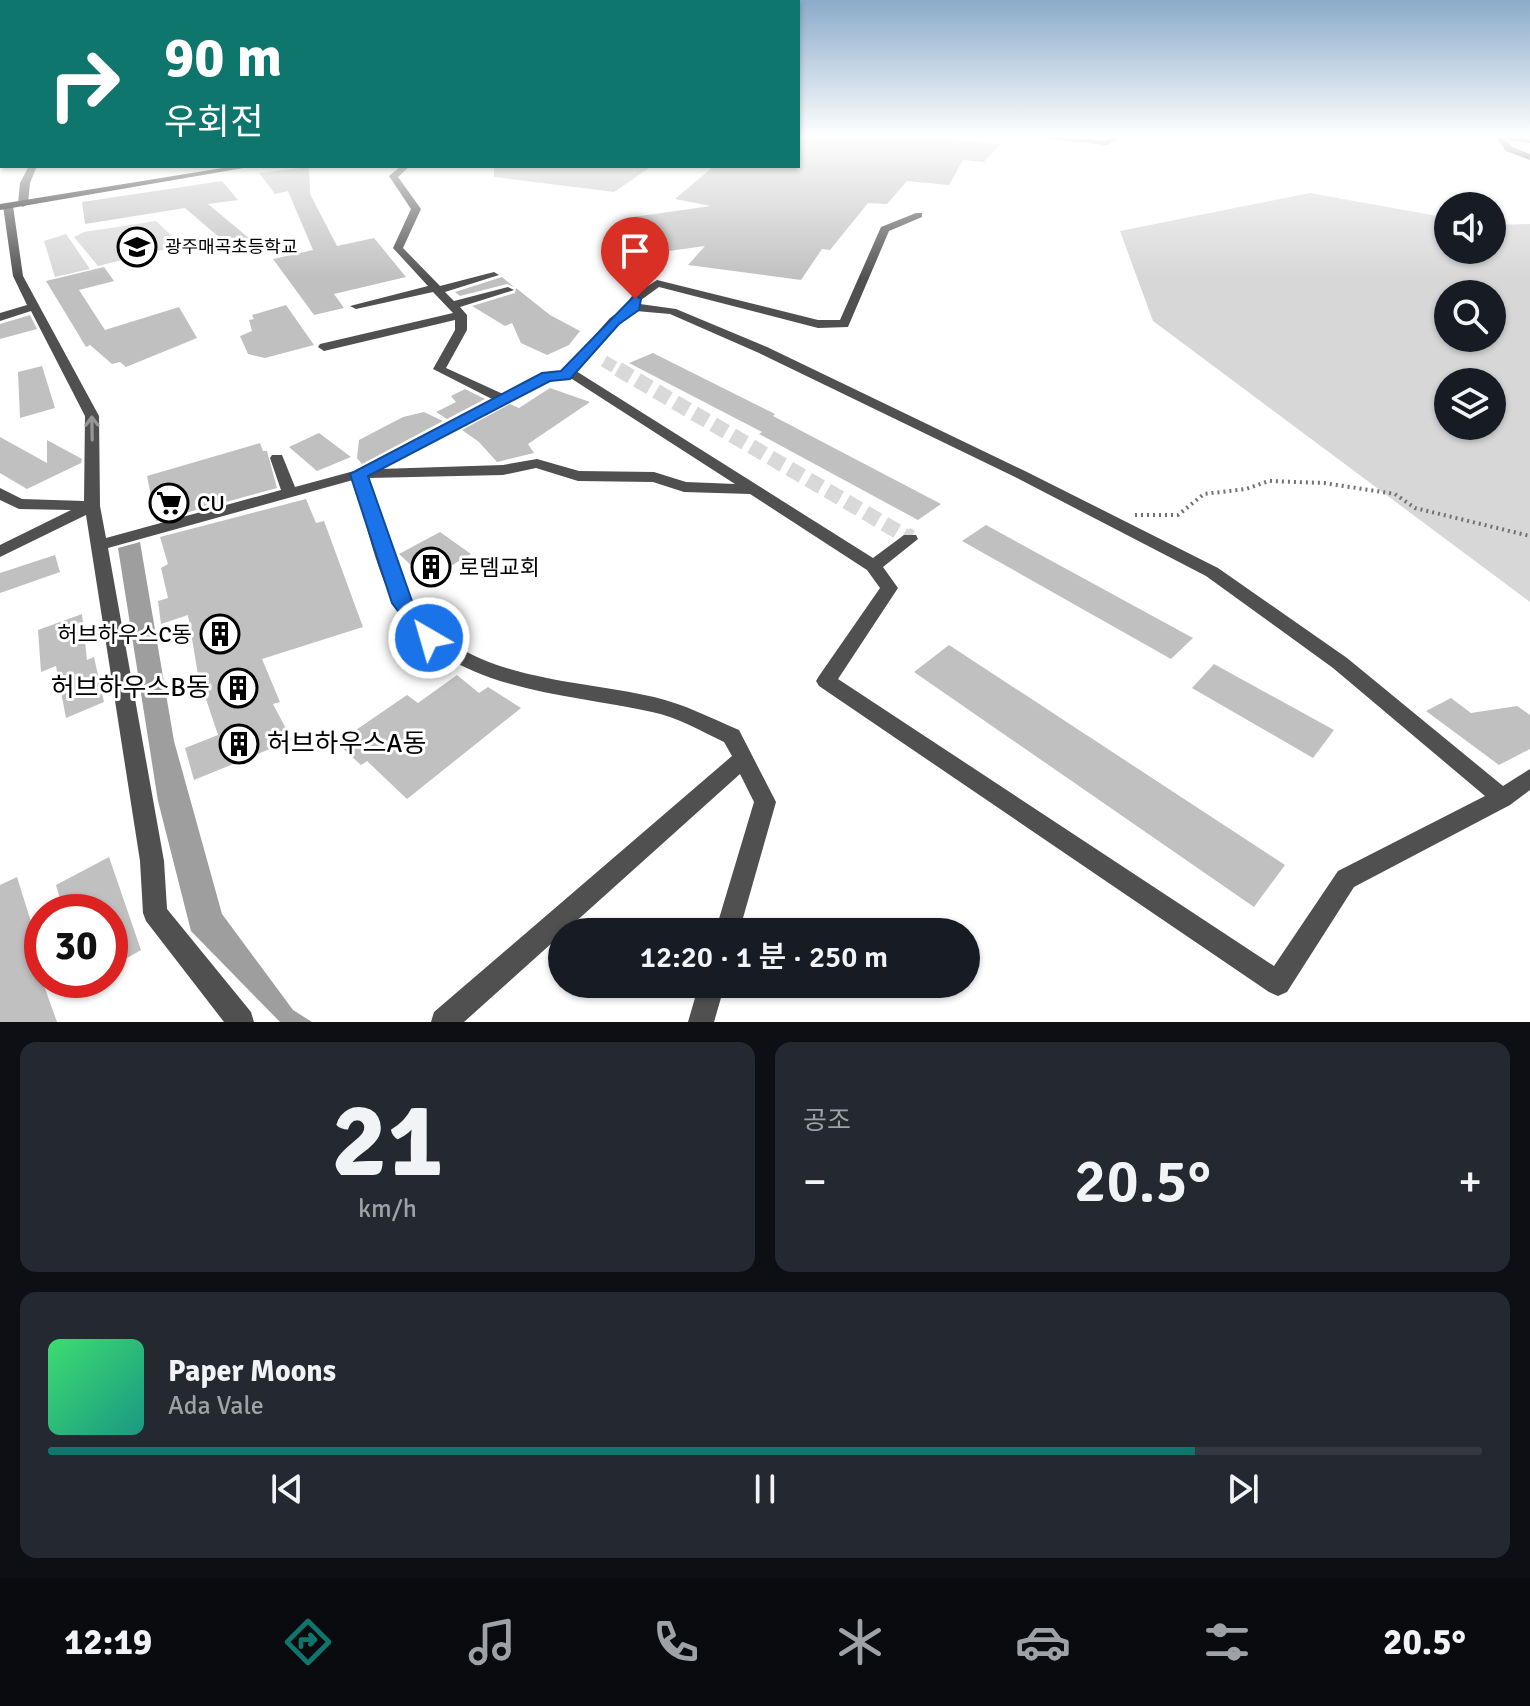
<!DOCTYPE html>
<html lang="ko">
<meta charset="utf-8">
<style>
body{margin:0;font-family:Signika,"Noto Sans KR",sans-serif;background:#242831;color:#f1f3f6;height:100vh;display:flex;flex-direction:column;font-size:30px;white-space:nowrap}
*{box-sizing:border-box;margin:0}
p{font-size:26px;color:#9ea1a6}
.icon{flex:none;width:44px;height:44px;fill:none;stroke:currentColor;stroke-width:2;stroke-linecap:round;stroke-linejoin:round}
.map{position:relative;height:1022px;overflow:hidden}
.sheet{display:flex;flex-direction:column;gap:20px;padding:20px;background:#0d0f14;flex:1}
.sheet>*{flex:none}
.top-card{position:absolute;left:0px;top:0px;width:800px;height:168px;box-shadow:0 2px 6px #0004;background:#0f766e;color:#fff;overflow:hidden}
.fabs{position:absolute;left:1434px;top:192px;display:grid;gap:16px}
.fabs a{display:grid;place-items:center;width:72px;height:72px;border-radius:50%;background:#171b24;box-shadow:0 2px 6px #0004;font-size:40px}
.speed{position:absolute;left:24px;top:894px;display:flex;gap:16px;font-size:40px;font-weight:700;text-align:center}
.speed>*{display:grid;place-content:center;width:104px;height:104px;border-radius:50%;background:#171b24;box-shadow:0 2px 6px #0004;line-height:1}
.speed .limit{border:12px solid #d22;background:#fff;color:#111}
.pin{position:absolute;display:grid;place-items:center;width:68px;height:68px;color:#fff;margin:-82px -34px;border-radius:50% 50% 50% 0;rotate:-45deg;box-shadow:0 0 8px #0007}
.pin .icon{rotate:45deg}
.me{position:absolute;width:88px;margin:-44px;rotate:322deg;stroke-linejoin:round;filter:drop-shadow(0 0 6px #0008)}
.turn{display:flex;align-items:center;gap:28px;height:168px;padding:0 32px;font-size:36px}
.turn .icon{width:104px;height:104px;stroke-width:2.5}
.turn b{display:block;font-size:56px;line-height:68px}
.big{font-size:60px;font-weight:600;line-height:1.1}
.sheet .tile{flex:1;display:flex;flex-direction:column;justify-content:center;gap:12px;min-width:0;padding:0 28px;border-radius:16px;background:#242831}
.sheet .dial{align-items:center;gap:0}
.dial b{font-size:104px;line-height:1}
.song{display:flex;align-items:center;gap:24px}
.cover{width:96px;height:96px;border-radius:12px;background:linear-gradient(135deg,hsl(140 70% 55%),hsl(170 70% 35%))}
.played{height:8px;border-radius:4px;background:linear-gradient(90deg,#0f766e 80%,#363941 80%)}
.keys{display:flex;justify-content:space-around;direction:ltr}
.heat{display:flex;justify-content:space-between;align-items:center;font-size:44px;direction:ltr}
.sheet .tiles{flex:1;display:grid;gap:20px;grid-template-columns:1fr 1fr}
.tile:last-child{grid-column:span 2}
.trip{position:absolute;left:548px;top:918px;width:432px;height:80px;border-radius:40px;background:#171b24;box-shadow:0 2px 6px #0004;font-weight:600;line-height:80px;text-align:center}
.dock{display:flex;height:128px;justify-content:space-around;align-items:center;background:#090b0e;color:#9ea1a6}
.dock .icon{width:56px;height:56px}
.dock .active{color:#0f766e}
.dock b{font-size:36px;color:#f1f3f6}
.map>svg:first-child{display:block}
</style>
<div class="map">
<svg width="1530" height="1022" viewBox="0 0 1530 1022">
<rect width="100%" height="100%" fill="#fff"/>
<!-- green -->
<path fill="#d7d7d7" fill-rule="evenodd" d="M1310 193 1448 218V250H1492V225L1530 224V602L1153 321 1120 231ZM1448 294H1492V338H1448ZM1448 382H1492V426H1448Z
M156 221 182 245 98 266 74 237 84 232Z
M66 234 90 269 55 277 44 241Z"/>
<!-- water -->
<path fill="#9e9e9e" d="M140 542 174 741 222 914 293 1010 312 1022H280L191 931 158 801 118 548Z"/>
<!-- building -->
<path fill="#c0c0c0" d="M798 136H920L1001 144 984 162 963 160 949 185 907 181 887 204 868 203 830 250 822 249 801 280 688 265 705 246 654 253 626 218 711 206 675 199 714 166H798Z
M494 166H652L614 192 494 177Z
M309 167 310 194 337 246 374 238 406 277 334 294 344 308 314 315 273 259 313 250 288 191 275 194 259 173Z
M222 181 238 200 208 204 256 244 234 250 185 208 85 224 82 202Z
M104 267 114 281 79 290 105 330 179 307 197 338 126 367 120 362 112 364 90 345 86 347 46 281Z
M502 277 514 287 507 284 460 296 455 292Z
M516 288 550 315 580 331 569 345 547 355 521 343 512 323 505 326 472 306 515 293Z
M286 305 314 345 265 358 248 354 240 336 252 331 249 320 254 319 252 315Z
M30 315 37 329 0 339V324Z
M653 353 775 414 773 416 941 504 918 520 759 434 762 432 629 363Z
M42 366 55 408 20 418 18 372Z
M550 388 590 402 528 444 534 453 497 462 479 442 462 430 510 404 519 408Z
M465 389 485 399 447 419 436 412 456 402 451 396Z
M424 412 443 421 362 464 357 458 359 440 403 417Z
M319 433 351 457 317 471 289 447Z
M0 437 47 463V440L82 459 81 463 27 489 0 473Z
M260 443 263 451H267L277 488 156 521 147 476Z
M306 499 316 523 324 521 363 627 262 659 280 702 273 704 292 740 194 780 185 748 218 735 198 675 188 615 161 624 158 601 168 598 161 568 168 564 160 537Z
M986 525 1193 638 1171 659 962 541Z
M440 532 471 554 427 580 399 554Z
M55 555 60 572 0 593V573Z
M82 614 87 660 94 657 104 702 66 718 56 666 41 672 38 630Z
M949 645 1285 865 1254 907 914 672Z
M1214 664 1334 730 1313 758 1192 688Z
M457 675 479 693 488 687 521 708 407 799 367 761 361 765 337 743 407 695 418 703Z
M1451 698 1471 713 1517 706 1530 715V749L1499 765 1426 711Z
M109 857 141 950 110 968V912H64L56 885Z
M17 877 42 957 37 960 42 980 57 1022H0V885Z"/>
<g fill="none" stroke-linecap="round" stroke-linejoin="round">
<!-- street-tunnel-far2 -->
<path stroke="#d9d9d9" stroke-width="12" stroke-dasharray="12 6" stroke-linecap="butt" d="M604 361 621 371"/>
<!-- street-tunnel-far1 -->
<path stroke="#d9d9d9" stroke-width="15" stroke-dasharray="15 7" stroke-linecap="butt" d="M618 369 909 538"/>
<!-- street-tunnel -->
<path stroke="#d9d9d9" stroke-width="19" stroke-dasharray="19 9" stroke-linecap="butt" d="M905 536 910 539"/>
<!-- path -->
<path stroke="#727272" stroke-width="4" stroke-dasharray="2 4" stroke-linecap="butt" d="M1135 515H1178L1204 494 1246 489 1269 481 1324 483 1395 494 1415 508 1530 536"/>
<!-- street -->
<path fill="#505050" fill-rule="evenodd" d="M1022 136 1106 140 1113 136H1123L1107 145Z
M1495 136 1530 139V143L1506 140 1512 147 1530 154V160L1506 151Z
M0 144H2V148H0Z
M29 166H37L30 183 28 204 23 207 18 204 20 183Z
M401 166H410L398 177 421 209 403 248 440 286 494 272 499 275 445 292 454 301 508 287 514 290 460 307 467 315V330L446 368 503 394 542 373 562 372 610 318 628 306 631 297 657 280 818 320H840L881 227 916 213H922V217L889 231 848 327 818 328 659 287 641 300 640 304 676 309 767 347 1025 471 1218 568 1347 658 1503 786 1530 769V790L1510 805 1354 887 1287 992 1278 996 1269 992 819 686 816 681 819 676 880 588 867 570 750 494 684 492 653 482 578 481 536 468 503 475 368 478C381 518 389 564 411 600 458 681 573 678 654 697 684 704 711 718 739 730L776 802 739 932H715L754 802 740 774 464 1022H431L434 1012 732 756 724 742C701 731 677 717 652 712 564 692 441 692 393 601 374 564 366 520 353 480L108 548 164 861 167 909 251 1012 254 1022H224L146 921 143 913 140 861 86 515 0 557V545L71 510 19 509 0 500V488L22 499 84 501 85 416 31 311 0 321V313L27 305 13 276 3 206 8 203 13 206 23 276 99 416 100 506 106 538 281 490 270 458 272 455H282L295 487 354 471 492 399 433 369 455 330V320L324 351 318 347 320 344 453 313 433 292 356 309 350 306 428 286 393 248 411 209 389 176ZM636 311 670 314 759 353 1015 477 1206 576 1333 668 1485 796 1338 871 1274 966 838 679 898 588 883 567 918 539 916 535H904L873 558 576 371 618 324ZM572 379 735 484 686 482 654 472 579 471 537 459 503 465 380 469 550 380Z
M699 984H725L714 1022H688Z"/>
<!-- secondary -->
<path fill="#1d1d1d" fill-rule="evenodd" d="M235 166H255L0 210V204Z"/>
</g>
<!-- one-way arrows -->
<defs><path id="oneway-shaft" d="M-6 0H5M1.5-3L5.5 0L1.5 3" fill="none" stroke-width="1.6" stroke-linecap="round" stroke-linejoin="round" transform="scale(2)"/></defs>
<use stroke="#969696" href="#oneway-shaft" transform="translate(92 428) rotate(-91)"/>
<!-- sky -->
<linearGradient id="sky" x2="0" y2="1"><stop stop-color="#8aabca"/><stop offset="0.49" stop-color="#fff"/><stop offset="1" stop-color="#fff" stop-opacity="0"/></linearGradient>
<rect width="1530" height="279" fill="url(#sky)"/>
<!-- route -->
<path fill="#1a73e8" stroke="#114b97" stroke-width="2" d="M635 295 641 299 639 310 619 324 570 379 550 381 368 476 412 601 440 638 429 645 422 643 392 603 350 474 542 373 561 371Z"/>
<!-- icons -->
<defs>
<symbol id="school-ring" viewBox="-11 -11 22 22"><circle r="9.5" fill="#fff" stroke="#000" stroke-width="1.5"/><path d="M0-5L7-2L0 1L-7-2ZM-4 1L0 2.5L4 1V4Q0 6-4 4Z" fill="#000"/></symbol>
<symbol id="supermarket-ring" viewBox="-11 -11 22 22"><circle r="9.5" fill="#fff" stroke="#000" stroke-width="1.5"/><path d="M-6-5.5h2.5l.6 2H6L4.5 2H-2.5L-4.4-4H-6ZM-1.5 3.2a1.3 1.3 0 1 0 .1 0ZM3 3.2a1.3 1.3 0 1 0 .1 0Z" fill="#000"/></symbol>
<symbol id="building-ring" viewBox="-11 -11 22 22"><circle r="9.5" fill="#fff" stroke="#000" stroke-width="1.5"/><path d="M-4-6H4V6H1V3H-1V6H-4ZM-2.5-4.3h1.7v1.8h-1.7ZM.8-4.3h1.7v1.8H.8ZM-2.5-1h1.7V.8h-1.7ZM.8-1h1.7V.8H.8Z" fill="#000"/></symbol>
</defs>
<g fill-rule="evenodd">
<use href="#school-ring" x="115" y="225" width="44" height="44"/>
<use href="#supermarket-ring" x="147" y="481" width="44" height="44"/>
<use href="#building-ring" x="409" y="545" width="44" height="44"/>
<use href="#building-ring" x="198" y="612" width="44" height="44"/>
<use href="#building-ring" x="216" y="666" width="44" height="44"/>
<use href="#building-ring" x="217" y="722" width="44" height="44"/>
</g>
<g text-anchor="middle" dominant-baseline="central" stroke-width="6" stroke-linejoin="round" paint-order="stroke">
<!-- far-poi labels -->
<g font-size="18" fill="#000" stroke="#fff" text-anchor="start">
<text x="165" y="247">광주매곡초등학교</text>
</g>
<!-- poi labels -->
<g font-size="22" fill="#000" stroke="#fff" text-anchor="start">
<text x="197" y="503">CU</text>
<text x="459" y="567">로뎀교회</text>
<text x="192" y="634" text-anchor="end">허브하우스C동</text>
</g>
<!-- near-poi labels -->
<g font-size="26" fill="#000" stroke="#fff" text-anchor="end">
<text x="210" y="688">허브하우스B동</text>
<text x="267" y="744" text-anchor="start">허브하우스A동</text>
</g>
</g>
</svg>
<div class="fabs">
<a><svg class="icon" aria-label="sound" viewBox="0 0 24 24"><path d="M4 9h4l5-4v14l-5-4H4zM17 9q2 3 0 6"/></svg></a>
<a><svg class="icon" aria-label="search" viewBox="0 0 24 24"><circle cx="10" cy="10" r="6"/><path d="M15 15l6 6"/></svg></a>
<a><svg class="icon" aria-label="layers" viewBox="0 0 24 24"><path d="M12 4l9 5-9 5-9-5zM3 14l9 5 9-5"/></svg></a>
</div>
<div class="speed"><div class="limit">30</div></div>
<div class="pin" style="left:635px;top:299px;background:#d93025"><svg class="icon" aria-label="arrive" viewBox="0 0 24 24"><path d="M6 21V4h12l-3 4 3 4H6"/></svg></div>
<svg class="me" style="left:429px;top:638px" viewBox="-20 -20 40 40"><circle r="17" fill="#1a73e8" stroke="#fff" stroke-width="3"/><path d="M0-11L8 9 0 5-8 9z" fill="#fff"/></svg>
<div class="trip">12:20 · 1 분 · 250 m</div>
<div class="top-card">
<div class="turn"><svg class="icon" aria-label="right" viewBox="0 0 24 24"><path d="M7 20v-9h11M14 6l5 5-5 5"/></svg><div><b>90 m</b>우회전</div></div>
</div>
</div>
<section class="sheet">
<div class="tiles">
<div class="tile dial"><b>21</b><p>km/h</p></div>
<div class="tile"><p>공조</p>
<div class="heat"><a>−</a><b class="big">20.5°</b><a>+</a></div>
</div>
<div class="tile">
<div class="song"><i class="cover"></i><div><b>Paper Moons</b><p>Ada Vale</p></div></div>
<div class="played"></div>
<div class="keys"><svg class="icon" aria-label="previous" viewBox="0 0 24 24"><path d="M18 5L8 12l10 7zM5 5v14"/></svg><svg class="icon" aria-label="pause" viewBox="0 0 24 24"><path d="M8 5v14M16 5v14"/></svg><svg class="icon" aria-label="next" viewBox="0 0 24 24"><path d="M6 5l10 7-10 7zM19 5v14"/></svg></div>
</div>
</div>
</section>
<nav class="dock">
<b>12:19</b>
<svg class="icon active" aria-label="directions" viewBox="0 0 24 24"><path d="M12 3l9 9-9 9-9-9zM9 14v-3h6M13 9l2 2-2 2"/></svg>
<svg class="icon" aria-label="music" viewBox="0 0 24 24"><path d="M9 18V5l10-2v13"/><circle cx="6" cy="18" r="3"/><circle cx="16" cy="16" r="3"/></svg>
<svg class="icon" aria-label="phone" viewBox="0 0 24 24"><path d="M5 4h4l2 5-3 2q2 4 5 5l2-3 5 2v4C11 20 4 13 5 4z"/></svg>
<svg class="icon" aria-label="climate" viewBox="0 0 24 24"><path d="M12 3v18M4 7l16 10M4 17L20 7"/></svg>
<svg class="icon" aria-label="car" viewBox="0 0 24 24"><path d="M5 17H2v-5l4-1 3-4h7l3 4 3 1v5h-3M9 17h6M6 11h13"/><circle cx="7" cy="17" r="2"/><circle cx="17" cy="17" r="2"/></svg>
<svg class="icon" aria-label="filters" viewBox="0 0 24 24"><path d="M4 7h16M4 17h16"/><circle cx="9" cy="7" r="2"/><circle cx="15" cy="17" r="2"/></svg>
<b>20.5°</b>
</nav>
